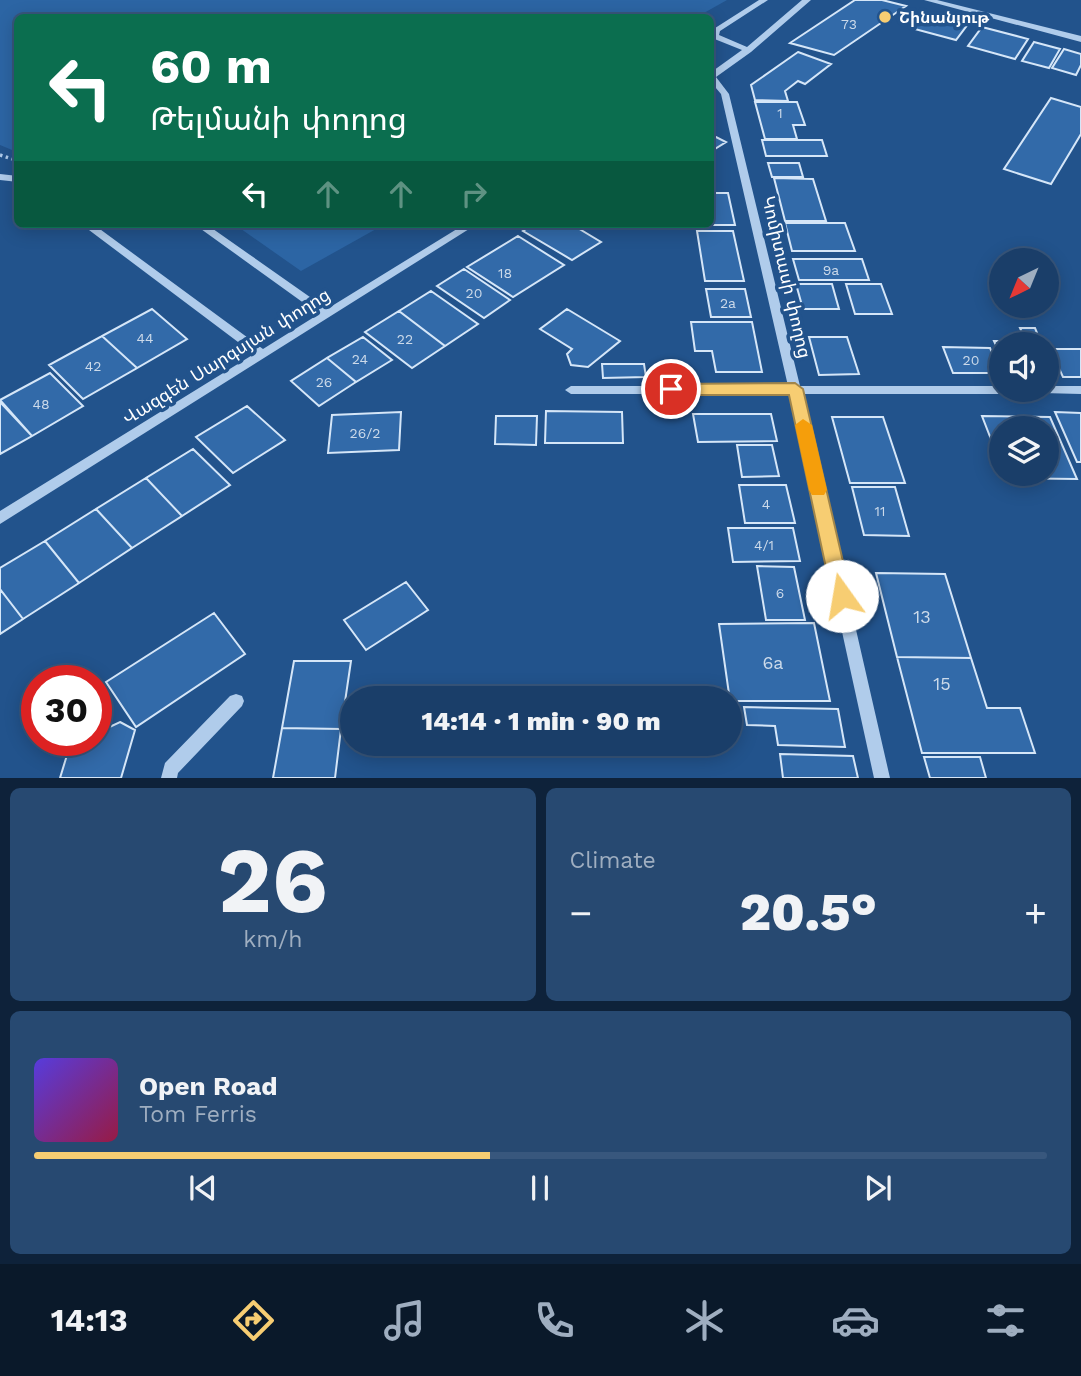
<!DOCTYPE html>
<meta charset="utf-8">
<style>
body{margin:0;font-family:"Work Sans","Noto Sans Armenian",sans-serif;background:#274971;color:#f1f3f6;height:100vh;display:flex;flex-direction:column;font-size:26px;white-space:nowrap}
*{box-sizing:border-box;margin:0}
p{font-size:23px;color:#9faec0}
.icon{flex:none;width:38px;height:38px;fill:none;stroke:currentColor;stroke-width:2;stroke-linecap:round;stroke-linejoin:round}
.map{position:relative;height:778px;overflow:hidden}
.sheet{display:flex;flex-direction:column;gap:10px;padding:10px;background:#0e223a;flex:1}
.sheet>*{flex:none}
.banner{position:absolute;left:14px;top:14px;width:700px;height:214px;border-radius:10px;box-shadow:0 4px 18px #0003,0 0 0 2px #38577d;background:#0b6e4f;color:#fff;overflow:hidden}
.needle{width:46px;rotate:223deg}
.tools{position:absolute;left:989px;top:248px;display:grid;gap:14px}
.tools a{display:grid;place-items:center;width:70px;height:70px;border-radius:50%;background:#1a3e69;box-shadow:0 4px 18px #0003,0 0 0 2px #38577d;font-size:35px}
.speed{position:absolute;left:21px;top:665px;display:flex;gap:14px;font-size:35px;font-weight:700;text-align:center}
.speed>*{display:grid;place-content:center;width:91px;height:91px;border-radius:50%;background:#1a3e69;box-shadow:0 4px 18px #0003,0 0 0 2px #38577d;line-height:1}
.speed .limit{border:10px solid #d22;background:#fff;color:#111}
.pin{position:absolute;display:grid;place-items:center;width:60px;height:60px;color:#fff;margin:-30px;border:4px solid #fff;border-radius:50%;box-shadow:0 2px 7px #0007}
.me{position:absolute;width:77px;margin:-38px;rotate:347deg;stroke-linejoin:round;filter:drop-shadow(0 0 5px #0008)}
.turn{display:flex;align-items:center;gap:24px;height:147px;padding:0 21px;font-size:32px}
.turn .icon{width:91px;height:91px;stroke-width:2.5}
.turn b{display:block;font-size:49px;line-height:60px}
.lanes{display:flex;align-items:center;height:66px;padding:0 21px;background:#0003;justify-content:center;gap:35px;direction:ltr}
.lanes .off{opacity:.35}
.big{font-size:52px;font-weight:800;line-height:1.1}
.sheet .widget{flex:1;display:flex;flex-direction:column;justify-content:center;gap:10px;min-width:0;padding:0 24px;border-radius:10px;background:#274971}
.sheet .dial{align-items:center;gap:0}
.dial b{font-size:91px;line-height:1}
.song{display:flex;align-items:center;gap:21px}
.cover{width:84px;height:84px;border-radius:10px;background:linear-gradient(135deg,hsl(250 70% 55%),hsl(340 70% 35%))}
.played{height:7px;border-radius:4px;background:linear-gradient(90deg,#f7cd72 45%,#38577d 45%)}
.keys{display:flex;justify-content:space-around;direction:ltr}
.heat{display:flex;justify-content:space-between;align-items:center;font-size:38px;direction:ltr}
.sheet .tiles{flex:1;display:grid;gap:10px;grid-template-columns:1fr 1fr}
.widget:last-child{grid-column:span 2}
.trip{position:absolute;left:340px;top:686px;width:402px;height:70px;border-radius:35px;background:#1a3e69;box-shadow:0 4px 18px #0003,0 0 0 2px #38577d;font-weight:800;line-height:70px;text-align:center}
.tab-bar{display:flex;height:112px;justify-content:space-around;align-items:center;background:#0a192a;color:#9faec0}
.tab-bar .icon{width:49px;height:49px}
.tab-bar .current{color:#f7cd72}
.tab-bar b{font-size:32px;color:#f1f3f6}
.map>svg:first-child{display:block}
</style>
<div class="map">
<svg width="1081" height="778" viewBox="0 0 1081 778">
<rect width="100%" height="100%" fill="#22538c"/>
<!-- green -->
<path fill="#2c65a4" d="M0 0H727L695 18H18L17 152 0 145Z
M234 224H385L301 271Z"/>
<!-- building -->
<path fill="#326aa9" stroke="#d5e6f8" stroke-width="2" d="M855 0H882L906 6 834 55 790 43Z
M925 13 968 24 956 40 911 28Z
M982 27 1028 39 1015 59 968 46Z
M1034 42 1060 49 1049 68 1022 61Z
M1064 49 1081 54V65L1076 75 1052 68Z
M798 52 831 64 805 84 798 81 785 91 788 101 755 100 751 85Z
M1051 98 1081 107V134L1051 184 1004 169Z
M755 102H797L805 125H793L797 139H765Z
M710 134 726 142 710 152Z
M762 140H822L827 156H766Z
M768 163H799L803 177H772Z
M774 178 813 179 826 221H785Z
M710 193H728L735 225H701L710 224Z
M785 223H845L855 251H792Z
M534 224H571L601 242 572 260 523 231Z
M697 231H733L744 281H705Z
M518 236 564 265 513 297 467 267Z
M793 259H862L869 280H799Z
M464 269 510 300 484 318 437 286Z
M796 284H832L839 309H803Z
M846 284H881L892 314H855Z
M706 289H745L751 317H711Z
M431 291 478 324 445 346 399 311Z
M152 309 187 339 137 368 102 336Z
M567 309 620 341 588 367 571 365 567 354 572 349 540 329Z
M399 311 445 346 412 368 365 332Z
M691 322H752L762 372H716L712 351H695Z
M1020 328H1035L1042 345H1001V356L994 341H1026Z
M102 336 137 368 83 399 49 365Z
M363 337 392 360 356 382 327 358Z
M809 337H847L859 374 819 375Z
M943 347 990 348 1000 373H953Z
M1050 349H1081V377H1063Z
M327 358 356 382 319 406 291 381Z
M602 364H644L646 377 603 378Z
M50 373 83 406 32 436 0 400Z
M0 402 32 436 0 454Z
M247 406 285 440 233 473 196 437Z
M546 411 622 412 623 443H545Z
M401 412 399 450 328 453 332 415Z
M1055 412 1081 413V462H1077Z
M693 414H771L777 441 698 442Z
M496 416H537L536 445 495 444Z
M982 416 1050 417 1077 479 1006 478 1005 474H1046V429H1001V465Z
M832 417H883L905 483H850Z
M737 445H772L779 476 742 477Z
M193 449 230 485 182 516 146 478Z
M146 478 182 516 132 548 96 509Z
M739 485H786L795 523H745Z
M852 487H895L909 536 864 535Z
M96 509 132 548 79 583 45 541Z
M728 528H793L800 561 733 562Z
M45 541 79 583 23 619 0 589V568Z
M757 566 794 567 805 620H766Z
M876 573 945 574 971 658 897 657Z
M406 582 428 610 366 650 344 620Z
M0 589 23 619 0 634Z
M214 613 245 654 136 727 106 682Z
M814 623 830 701H730L719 624Z
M897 657 971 658 987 708H1020L1035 753H922Z
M294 661H351L341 729 282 728Z
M744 707 838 709 845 747 778 745 775 726 747 725Z
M120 722 135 730 121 778H60L67 755 88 740H96V734L101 731Z
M282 728 341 729 335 778H273Z
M780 754 853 756 858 778H783Z
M924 757H980L986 778H930Z"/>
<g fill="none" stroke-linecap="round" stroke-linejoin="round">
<!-- path -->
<path stroke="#b0cceb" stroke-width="3.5" stroke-dasharray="2.5 3.5" stroke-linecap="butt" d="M0 155 12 159"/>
<!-- minor -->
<path fill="#b0cceb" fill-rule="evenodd" d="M759 0H768L720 31 719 35 747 47 802 0H811L751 52 716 77 729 94 800 386H1001V390H1007L1001 394H802L890 778H874L790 394H571L565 390 571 386H788L721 94 710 81V73L742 50 712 38V30Z
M924 0H937L1081 36V42Z
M0 174 18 176V182L0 180Z
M81 224H93L263 349 319 314 194 224H206L327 309 465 224H477L0 524V511L254 354Z
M1046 386H1081V394L1042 393 1040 390H1046Z
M236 694 242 696 244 701 242 706 178 773 177 778H161L165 763 230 696Z"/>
</g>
<!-- route -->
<path fill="#f7cd72" stroke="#a1854a" stroke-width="2" d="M795 383 803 389 851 596 849 602 842 605 835 602 832 596 789 395H671L663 389 671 384Z"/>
<!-- slow -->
<path fill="#f59e0b" d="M803 419 812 425 827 490 824 495H812L809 490 795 425Z"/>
<!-- markers -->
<circle fill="#f7cd72" stroke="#22538c" stroke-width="2.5" cx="885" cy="17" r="7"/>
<g text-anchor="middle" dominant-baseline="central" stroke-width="7" stroke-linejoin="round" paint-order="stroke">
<!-- number labels -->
<g font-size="14" fill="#ccdaea">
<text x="849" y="24">73</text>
<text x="780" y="113">1</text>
<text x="831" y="270">9a</text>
<text x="505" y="273">18</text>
<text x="474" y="293">20</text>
<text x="728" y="303">2a</text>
<text x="145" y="338">44</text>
<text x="405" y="339">22</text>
<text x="360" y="359">24</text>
<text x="971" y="360">20</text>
<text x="93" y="366">42</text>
<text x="324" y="382">26</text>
<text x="41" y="404">48</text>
<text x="365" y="433">26/2</text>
<text x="766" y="504">4</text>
<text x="880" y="511">11</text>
<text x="764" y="545">4/1</text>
<text x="780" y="593">6</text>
</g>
<!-- far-poi labels -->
<g font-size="16" font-weight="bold" fill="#fff" stroke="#22538c" text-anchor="start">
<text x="899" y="17">Շինանյութ</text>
</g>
<!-- street labels -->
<g font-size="18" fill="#fff" stroke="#22538c">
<text transform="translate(787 277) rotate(77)">Կոմիտասի փողոց</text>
<text transform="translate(226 356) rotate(-32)">Վազգեն Սարգսյան փողոց</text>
</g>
<!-- near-number labels -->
<g font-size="18" fill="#ccdaea">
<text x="922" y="616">13</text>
<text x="773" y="662">6a</text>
<text x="942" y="683">15</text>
</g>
</g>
</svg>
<div class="tools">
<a><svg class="needle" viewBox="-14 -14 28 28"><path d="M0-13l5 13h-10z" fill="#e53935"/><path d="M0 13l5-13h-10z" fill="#9faec0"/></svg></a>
<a><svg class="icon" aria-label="sound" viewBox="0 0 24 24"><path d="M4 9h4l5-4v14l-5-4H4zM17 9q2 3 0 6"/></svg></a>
<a><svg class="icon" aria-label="layers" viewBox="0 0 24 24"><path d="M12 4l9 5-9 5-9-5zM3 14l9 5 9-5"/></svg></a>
</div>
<div class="speed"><div class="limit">30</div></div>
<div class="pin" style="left:671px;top:389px;background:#d93025"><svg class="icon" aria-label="arrive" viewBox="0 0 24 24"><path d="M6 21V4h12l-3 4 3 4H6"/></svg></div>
<svg class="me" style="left:842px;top:596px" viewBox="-20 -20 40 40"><circle r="19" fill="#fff"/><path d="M0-13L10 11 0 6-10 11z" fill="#f7cd72"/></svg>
<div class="trip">14:14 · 1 min · 90 m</div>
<div class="banner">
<div class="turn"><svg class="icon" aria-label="left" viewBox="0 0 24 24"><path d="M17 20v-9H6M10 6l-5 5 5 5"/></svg><div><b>60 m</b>Թելմանի փողոց</div></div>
<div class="lanes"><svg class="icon" aria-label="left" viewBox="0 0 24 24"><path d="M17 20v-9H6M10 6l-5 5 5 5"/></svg><svg class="icon off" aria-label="ahead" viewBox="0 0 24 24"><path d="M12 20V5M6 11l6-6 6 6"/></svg><svg class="icon off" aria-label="ahead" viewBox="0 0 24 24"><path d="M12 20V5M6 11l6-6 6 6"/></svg><svg class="icon off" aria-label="right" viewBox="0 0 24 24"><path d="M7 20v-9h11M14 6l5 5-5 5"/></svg></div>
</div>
</div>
<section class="sheet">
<div class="tiles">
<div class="widget dial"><b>26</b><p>km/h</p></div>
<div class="widget"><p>Climate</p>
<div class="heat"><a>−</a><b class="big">20.5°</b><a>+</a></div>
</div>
<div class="widget">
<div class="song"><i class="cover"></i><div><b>Open Road</b><p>Tom Ferris</p></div></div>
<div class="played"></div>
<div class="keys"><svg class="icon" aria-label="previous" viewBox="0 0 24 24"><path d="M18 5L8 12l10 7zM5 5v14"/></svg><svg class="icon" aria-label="pause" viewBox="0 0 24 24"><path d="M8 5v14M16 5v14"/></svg><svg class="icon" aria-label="next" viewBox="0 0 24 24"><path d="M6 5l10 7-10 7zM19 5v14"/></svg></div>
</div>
</div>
</section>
<nav class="tab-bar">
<b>14:13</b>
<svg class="icon current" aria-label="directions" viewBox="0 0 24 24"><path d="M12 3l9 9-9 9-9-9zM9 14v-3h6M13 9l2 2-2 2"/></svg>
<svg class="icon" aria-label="music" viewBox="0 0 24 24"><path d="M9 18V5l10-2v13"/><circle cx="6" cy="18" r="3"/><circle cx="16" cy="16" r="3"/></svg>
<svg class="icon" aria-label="phone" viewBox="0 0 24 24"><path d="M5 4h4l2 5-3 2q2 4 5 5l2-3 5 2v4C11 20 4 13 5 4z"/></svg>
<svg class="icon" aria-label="climate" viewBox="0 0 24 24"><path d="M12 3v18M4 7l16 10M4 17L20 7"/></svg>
<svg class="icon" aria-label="car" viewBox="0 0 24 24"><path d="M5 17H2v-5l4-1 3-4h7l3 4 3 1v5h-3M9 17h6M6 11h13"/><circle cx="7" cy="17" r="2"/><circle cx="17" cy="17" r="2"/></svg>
<svg class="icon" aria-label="filters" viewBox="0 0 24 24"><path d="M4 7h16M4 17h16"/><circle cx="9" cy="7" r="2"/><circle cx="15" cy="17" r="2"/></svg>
</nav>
